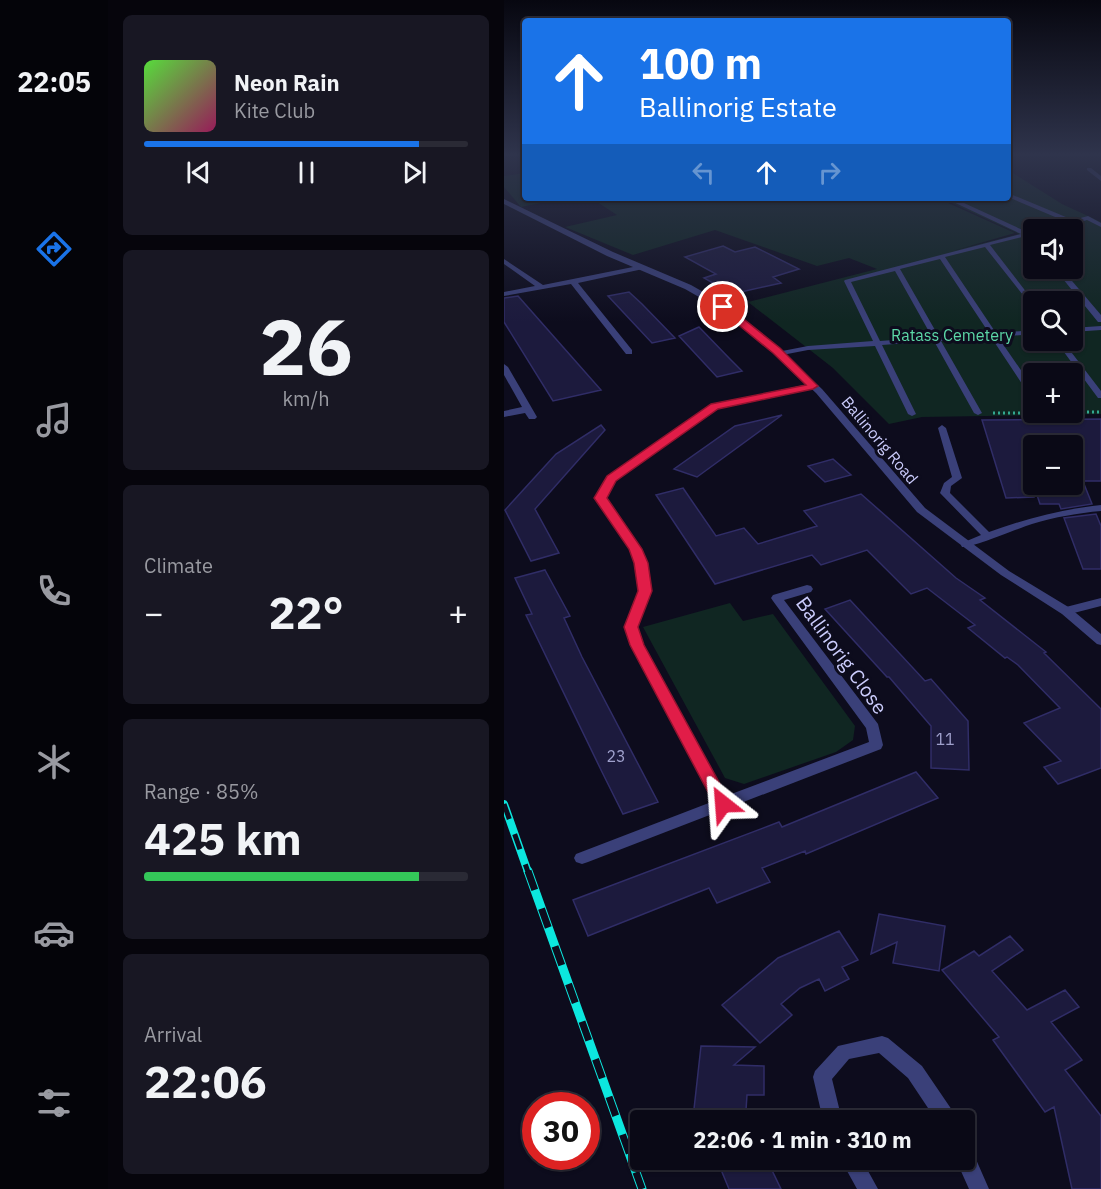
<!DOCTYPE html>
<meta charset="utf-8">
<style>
body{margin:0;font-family:"IBM Plex Sans",sans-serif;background:#181723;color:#f1f3f6;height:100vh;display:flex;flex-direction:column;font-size:22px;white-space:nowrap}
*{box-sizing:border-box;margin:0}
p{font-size:20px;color:#999aa1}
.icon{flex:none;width:33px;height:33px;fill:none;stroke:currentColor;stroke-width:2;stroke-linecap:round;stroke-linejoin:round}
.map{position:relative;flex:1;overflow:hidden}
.side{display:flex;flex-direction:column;gap:15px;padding:15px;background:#06050c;width:396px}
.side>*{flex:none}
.guide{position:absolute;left:18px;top:18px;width:489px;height:183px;border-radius:6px;box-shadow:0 2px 4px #0004,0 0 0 2px #2a2a35;background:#1a73e8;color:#fff;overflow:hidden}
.controls{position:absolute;left:519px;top:219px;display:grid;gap:12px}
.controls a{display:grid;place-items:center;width:60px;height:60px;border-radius:6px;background:#0a0916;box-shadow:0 2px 4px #0004,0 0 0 2px #2a2a35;font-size:30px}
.speed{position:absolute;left:18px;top:1092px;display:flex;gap:12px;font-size:30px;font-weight:700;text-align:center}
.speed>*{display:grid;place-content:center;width:78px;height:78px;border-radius:50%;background:#0a0916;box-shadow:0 2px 4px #0004,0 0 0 2px #2a2a35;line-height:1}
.speed .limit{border:9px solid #d22;background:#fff;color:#111}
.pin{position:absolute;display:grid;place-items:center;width:51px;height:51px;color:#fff;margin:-26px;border:3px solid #fff;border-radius:50%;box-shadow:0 2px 6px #0007}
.me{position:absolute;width:66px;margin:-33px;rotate:332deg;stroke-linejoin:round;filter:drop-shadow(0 0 4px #0008)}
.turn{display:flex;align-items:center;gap:21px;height:126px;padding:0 18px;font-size:27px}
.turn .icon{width:78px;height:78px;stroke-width:2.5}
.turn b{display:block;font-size:42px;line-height:51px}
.lanes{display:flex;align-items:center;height:57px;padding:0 18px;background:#0003;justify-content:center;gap:30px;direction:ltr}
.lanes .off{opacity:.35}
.big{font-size:45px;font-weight:800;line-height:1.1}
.side .widget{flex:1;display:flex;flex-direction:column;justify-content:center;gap:9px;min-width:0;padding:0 21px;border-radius:9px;background:#181723}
.side .dial{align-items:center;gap:0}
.dial b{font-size:78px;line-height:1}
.song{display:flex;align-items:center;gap:18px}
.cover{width:72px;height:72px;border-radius:9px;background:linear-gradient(135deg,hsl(110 70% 55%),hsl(330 70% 35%))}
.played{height:6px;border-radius:3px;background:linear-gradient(90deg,#1a73e8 85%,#2a2a35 85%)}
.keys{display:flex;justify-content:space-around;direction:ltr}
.heat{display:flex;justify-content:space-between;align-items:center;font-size:33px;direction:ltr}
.charge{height:9px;border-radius:4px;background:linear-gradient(90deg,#34c759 85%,#2a2a35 0)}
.trip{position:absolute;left:126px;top:1110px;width:345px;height:60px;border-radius:6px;background:#0a0916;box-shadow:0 2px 4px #0004,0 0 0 2px #2a2a35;font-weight:800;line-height:60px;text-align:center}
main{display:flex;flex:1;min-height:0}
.tabs{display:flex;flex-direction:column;width:108px;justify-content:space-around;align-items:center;background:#040409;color:#999aa1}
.tabs .icon{width:42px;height:42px}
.tabs .current{color:#1a73e8}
.tabs b{font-size:27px;color:#f1f3f6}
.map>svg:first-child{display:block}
</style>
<main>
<nav class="tabs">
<b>22:05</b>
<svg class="icon current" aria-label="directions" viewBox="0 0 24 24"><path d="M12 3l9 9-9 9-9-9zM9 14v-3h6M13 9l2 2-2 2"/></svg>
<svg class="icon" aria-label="music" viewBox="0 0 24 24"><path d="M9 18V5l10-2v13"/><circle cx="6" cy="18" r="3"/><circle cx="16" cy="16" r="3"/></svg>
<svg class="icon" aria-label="phone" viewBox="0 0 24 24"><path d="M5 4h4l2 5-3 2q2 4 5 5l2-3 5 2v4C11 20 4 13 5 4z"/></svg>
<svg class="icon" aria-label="climate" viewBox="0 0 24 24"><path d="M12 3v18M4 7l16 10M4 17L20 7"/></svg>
<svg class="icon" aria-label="car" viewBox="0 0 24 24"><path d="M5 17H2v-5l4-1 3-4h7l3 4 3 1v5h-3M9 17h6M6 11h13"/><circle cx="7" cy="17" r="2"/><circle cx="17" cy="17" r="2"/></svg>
<svg class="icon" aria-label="filters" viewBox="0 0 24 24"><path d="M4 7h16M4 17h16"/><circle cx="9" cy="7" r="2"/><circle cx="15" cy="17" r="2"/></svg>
</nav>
<section class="side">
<div class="widget">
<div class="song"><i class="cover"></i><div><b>Neon Rain</b><p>Kite Club</p></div></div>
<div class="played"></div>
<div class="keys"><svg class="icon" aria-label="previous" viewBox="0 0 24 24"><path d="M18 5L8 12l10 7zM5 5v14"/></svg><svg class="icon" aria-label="pause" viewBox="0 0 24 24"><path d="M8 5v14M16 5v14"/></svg><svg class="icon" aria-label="next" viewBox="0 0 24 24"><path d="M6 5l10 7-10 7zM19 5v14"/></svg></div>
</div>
<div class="widget dial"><b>26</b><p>km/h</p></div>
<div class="widget"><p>Climate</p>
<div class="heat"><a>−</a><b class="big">22°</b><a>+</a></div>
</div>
<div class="widget"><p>Range · 85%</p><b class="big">425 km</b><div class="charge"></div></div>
<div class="widget"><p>Arrival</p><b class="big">22:06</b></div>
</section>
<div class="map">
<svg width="597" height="1189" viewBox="0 0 597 1189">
<rect width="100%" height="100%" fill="#0d0c1d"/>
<!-- green -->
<path fill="#102622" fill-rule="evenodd" d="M504 170 558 204 597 222V414L418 417 385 424 329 368 244 302 373 269 345 258 313 266 211 230 129 255 61 227 113 215 87 198H433L511 233 452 250 515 234 437 198H504ZM530 230H568V268H530ZM530 302H568V340H530ZM530 374H568V412H530Z
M21 173V198H61L17 207 0 187V176Z
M226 603 239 621 269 614 351 726 349 740 332 752 240 784 221 778 139 627Z"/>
<!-- building -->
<path fill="#1c1a3d" stroke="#302d67" stroke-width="1.5" d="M219 246 231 252 251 247 295 269 269 277 277 283 228 294 200 278 212 274 181 257Z
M125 292 138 304 171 338 148 343 104 296Z
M14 296 97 390 49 401 0 322V298Z
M195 327 225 358 238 371 213 377 175 336Z
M278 415 193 477 170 469 231 426Z
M597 419V481H568V446H530V484H580L588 504 557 509 555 504H536L530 486V497L502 498 478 420Z
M97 425 101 430 31 509 55 553 27 561 1 510 52 454Z
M329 459 347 475 321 482 304 466Z
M179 488 212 536 240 528 254 544 313 526 300 511 357 494 452 578 481 598 476 600 542 652 540 653 597 709V768L554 784 540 767 557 761 520 723 556 708 514 665 503 657 501 658 464 628 471 625 423 588 407 594 363 550 317 565 308 555 211 584 152 495Z
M592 514 597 526V569H579L560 518Z
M41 570 66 616 60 618 78 657 154 802 119 814 98 772 22 615 28 614 11 578Z
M346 600 421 681 427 679 464 721 465 770 427 768V726L385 677H383L321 609Z
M412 772 434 798 302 854 301 851 258 868 266 882 213 903 205 888 84 936 69 900 275 822 278 827Z
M375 914 441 926 435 971 389 963 393 942 367 954Z
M335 931 354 960 338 967 345 979 321 991 315 979 296 988 277 1004 288 1015 256 1043 218 1005 274 958Z
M506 936 519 950 488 971 523 1010 561 990 575 1007 547 1022 578 1060 561 1070 597 1116V1189H568L550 1107 541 1112 489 1040 495 1037 438 970 470 951 475 956Z
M197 1046 251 1047 230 1065 260 1066V1095H243L242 1110 190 1109Z
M213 1160H263L277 1189H225Z"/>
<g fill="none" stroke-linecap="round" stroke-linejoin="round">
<!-- path -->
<path stroke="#33a890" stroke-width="3" stroke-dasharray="2 3" stroke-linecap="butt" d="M568 412H596
M489 413H526"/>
<!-- service -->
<path fill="#3a4079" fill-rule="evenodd" d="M504 193 569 220 584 216 597 223V227L583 220 549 230H537L563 222 504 197Z
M441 198H449L523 232 530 230V234L527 235 530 238V244L522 236 486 245 530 302V309L481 247 441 257 492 333 530 330V334L494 337 530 389V398L526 396 487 337 437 341 478 413 474 415 470 413 430 341 378 345 412 414 408 416 404 414 371 346 304 350 273 356V352L304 346 369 341 340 281 341 280 517 234ZM436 259 485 333 435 337 396 269ZM391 271 428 337 376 341 347 282Z
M550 268H557L597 315V322H594Z
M597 326V330L568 332V328Z
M551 340H558L597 391V398H594Z
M537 412H545V413L541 415Z
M438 425 442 428 458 478 447 486 446 493 485 532C521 519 558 509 597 505V511C574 513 551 517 528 524 515 528 468 548 458 547L457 545 458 543 477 535 436 493 440 483 448 477 434 428Z"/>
<!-- minor -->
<path fill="#3a4079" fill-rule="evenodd" d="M583 168H587L597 176V181L583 170Z
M0 259 39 285 139 265V269L74 283 128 350V354H122L67 284 0 296V292L31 286 0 264Z
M0 364 4 367 33 417 31 419H25L21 413 0 417V411L18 407 0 375Z
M309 383 312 384V388L214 409 111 481 101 498 137 549 143 563 147 591 133 627 139 645 222 796 365 742 362 728 269 601 267 598 269 595 303 585 307 586 309 589 307 592 280 600 374 724 379 745 377 749 84 862 78 864 72 862 70 858 72 854 210 801 127 645 121 627 135 591 131 563 125 549 91 498 103 477 208 405Z
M597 598V606L562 615 556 611 558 608Z
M378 1036 384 1038 418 1066 450 1113 452 1120H432L404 1078 375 1053 345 1059 328 1079 338 1120H319L309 1077 311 1071 334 1046Z
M460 1145 467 1148 485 1189H465L452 1160H460Z
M337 1160H358L374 1189H353Z"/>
<!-- tertiary -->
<path fill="#3a4079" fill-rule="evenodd" d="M0 199 109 252 187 285 222 305 275 349 318 389 421 508 505 571 566 608 597 634V645L593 644 558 614 497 575 413 512 312 393 269 353 216 309 181 289 103 256 0 204Z"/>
<defs>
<path id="rail-far1" d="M0 804 24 872"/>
<path id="rail" d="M24 871 138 1189"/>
</defs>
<!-- rail-far1 casing -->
<use href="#rail-far1" stroke="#0ce7de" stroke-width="8"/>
<!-- rail casing -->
<use href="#rail" stroke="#0ce7de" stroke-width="9"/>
<!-- rail-far1 -->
<use href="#rail-far1" stroke="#0d0c1d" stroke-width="5" stroke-dasharray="16" stroke-linecap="butt"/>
<!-- rail -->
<use href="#rail" stroke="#0d0c1d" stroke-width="7" stroke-dasharray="20" stroke-linecap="butt"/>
</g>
<!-- sky -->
<linearGradient id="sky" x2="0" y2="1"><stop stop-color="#070710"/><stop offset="0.48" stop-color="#2f344c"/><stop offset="1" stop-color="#2f344c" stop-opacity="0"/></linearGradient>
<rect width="597" height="322" fill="url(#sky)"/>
<!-- route -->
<path fill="#e11d48" stroke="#92132f" stroke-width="1.5" d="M215 305H222L276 348 314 386 309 389 214 409 112 481 103 498 138 549 144 563 148 591 134 627 140 645 227 804 225 809 219 811 213 809 126 645 120 627 134 591 130 563 125 549 90 498 103 476 207 404 302 385 269 353 215 309Z"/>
<g text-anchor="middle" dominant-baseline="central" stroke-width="6" stroke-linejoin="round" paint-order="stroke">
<!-- far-park labels -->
<g font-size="16" fill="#5cd7a7" stroke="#0d0c1d">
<text x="448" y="335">Ratass Cemetery</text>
</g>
<!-- far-street labels -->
<g font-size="16" fill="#cbccfc" stroke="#0d0c1d">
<text transform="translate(376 440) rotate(50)">Ballinorig Road</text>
</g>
<!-- number labels -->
<g font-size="16" fill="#9fa0cc">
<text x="441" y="739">11</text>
<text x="112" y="756">23</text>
</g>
<!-- street labels -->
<g font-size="20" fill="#cbccfc" stroke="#0d0c1d">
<text transform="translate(338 655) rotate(54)">Ballinorig Close</text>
</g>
</g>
</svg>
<div class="controls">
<a><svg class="icon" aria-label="sound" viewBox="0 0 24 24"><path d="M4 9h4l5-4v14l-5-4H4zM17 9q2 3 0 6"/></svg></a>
<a><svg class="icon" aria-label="search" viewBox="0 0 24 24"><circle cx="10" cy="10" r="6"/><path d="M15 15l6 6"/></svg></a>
<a>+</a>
<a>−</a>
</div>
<div class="speed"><div class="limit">30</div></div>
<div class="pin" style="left:219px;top:307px;background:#d93025"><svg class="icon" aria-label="arrive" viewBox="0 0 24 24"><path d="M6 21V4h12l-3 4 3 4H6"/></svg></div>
<svg class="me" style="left:219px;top:804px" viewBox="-20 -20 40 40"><path d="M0-17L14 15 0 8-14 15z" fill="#e11d48" stroke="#fff" stroke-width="4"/></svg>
<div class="trip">22:06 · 1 min · 310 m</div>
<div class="guide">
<div class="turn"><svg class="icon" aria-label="ahead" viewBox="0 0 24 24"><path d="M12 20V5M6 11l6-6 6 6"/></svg><div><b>100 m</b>Ballinorig Estate</div></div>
<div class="lanes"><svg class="icon off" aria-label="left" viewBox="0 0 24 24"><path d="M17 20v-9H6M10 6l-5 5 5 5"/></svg><svg class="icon" aria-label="ahead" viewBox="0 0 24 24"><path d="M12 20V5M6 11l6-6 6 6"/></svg><svg class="icon off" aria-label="right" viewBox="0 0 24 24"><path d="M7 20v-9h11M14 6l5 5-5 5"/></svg></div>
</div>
</div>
</main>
